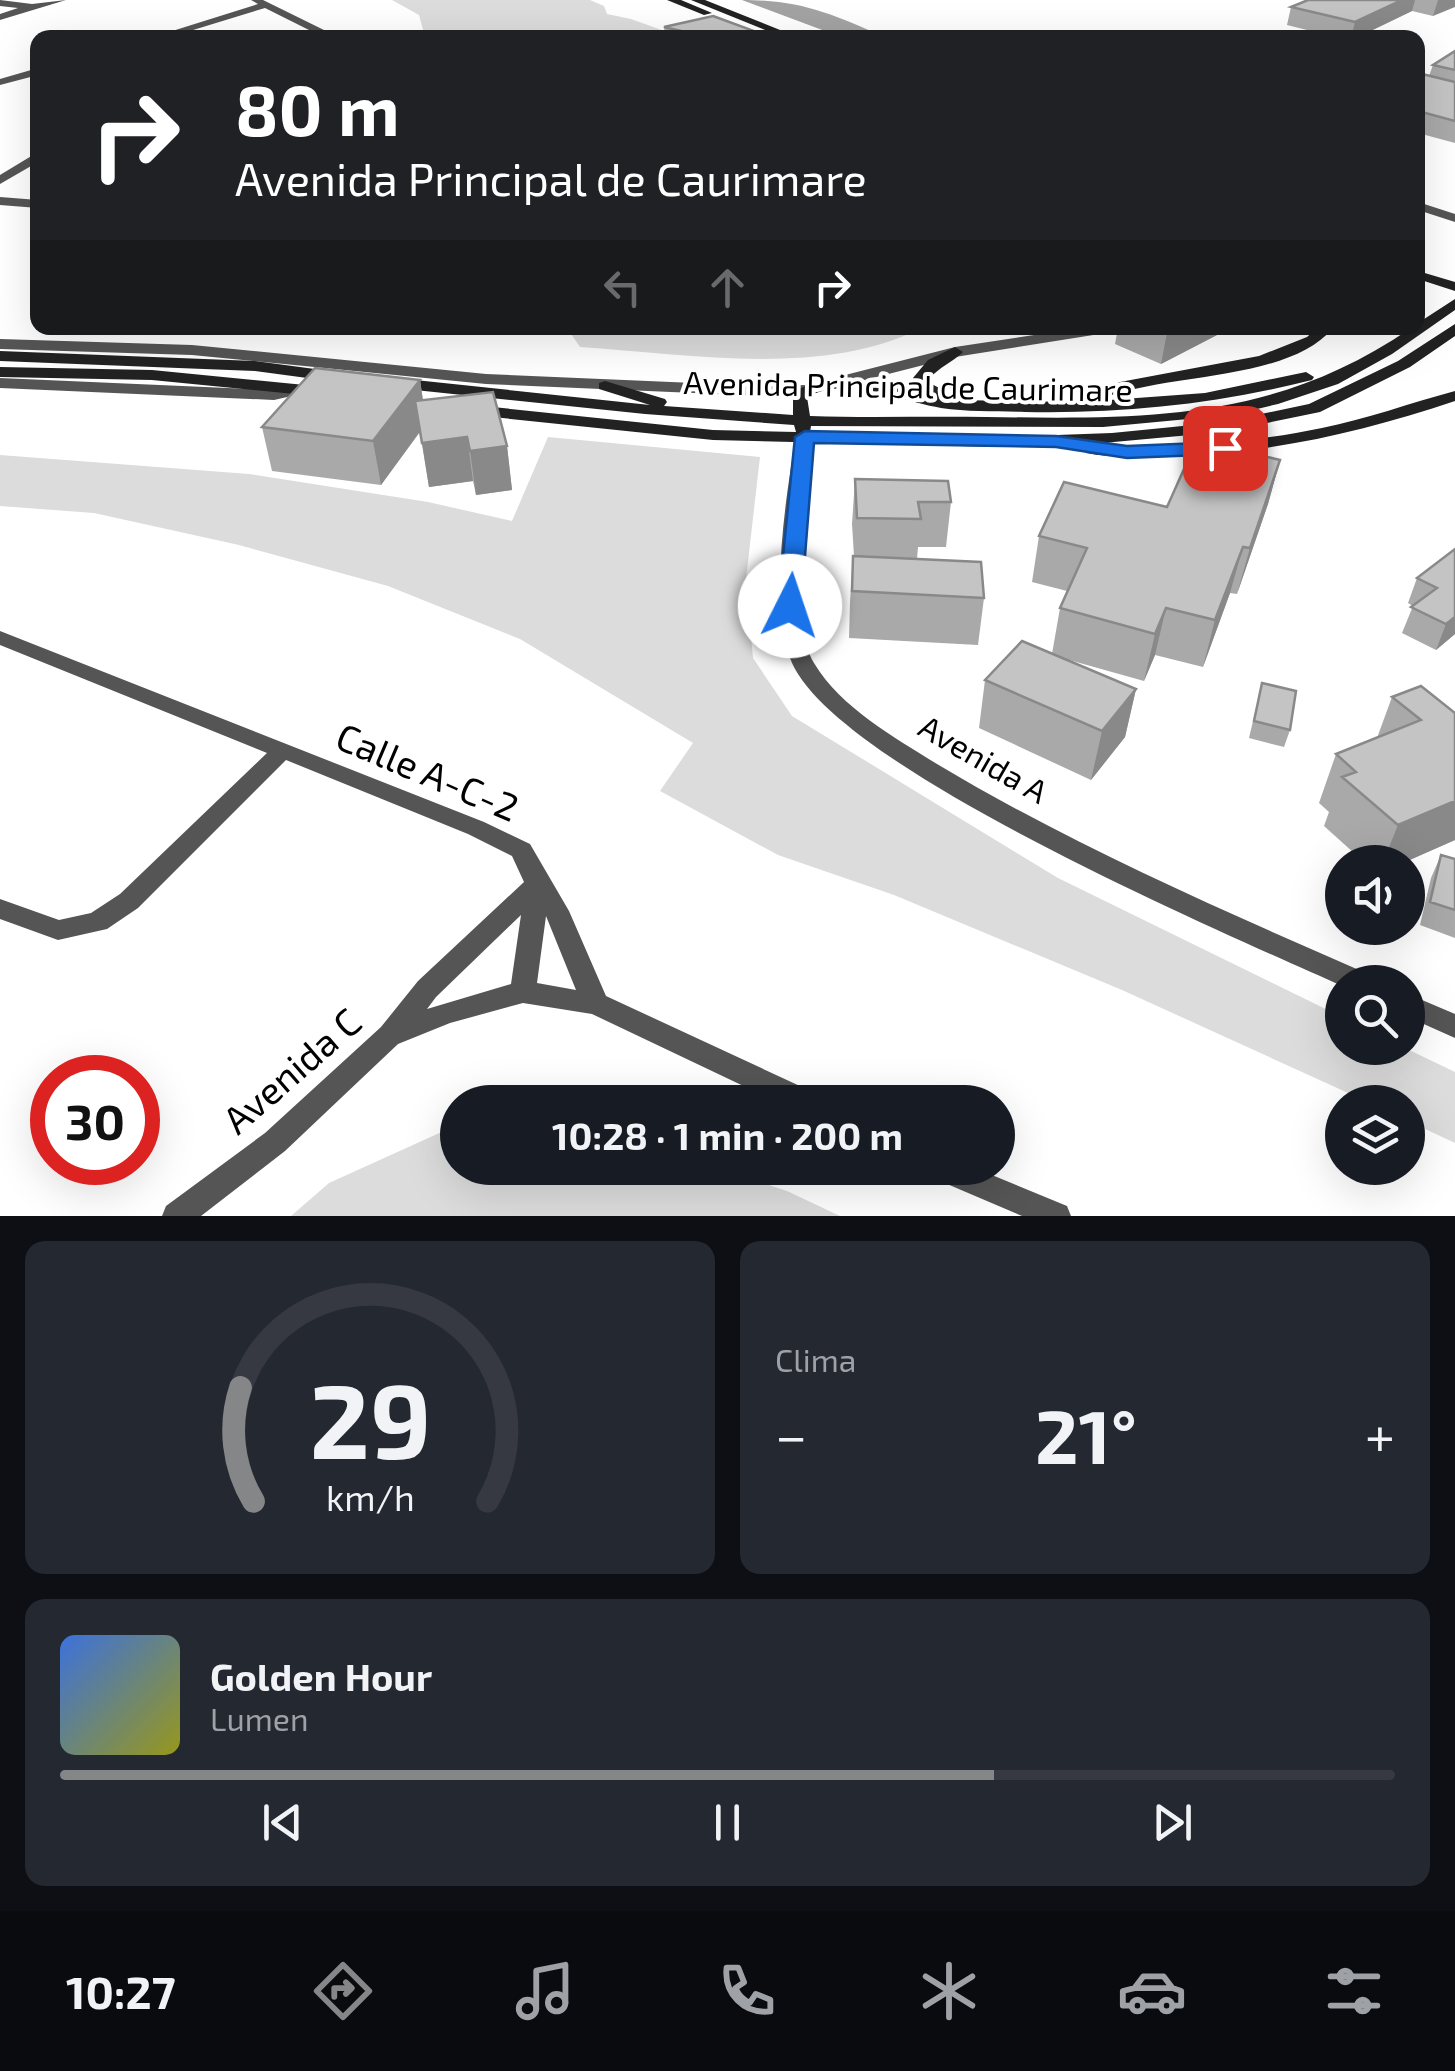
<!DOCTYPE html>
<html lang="es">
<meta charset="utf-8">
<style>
body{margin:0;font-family:"Exo 2",sans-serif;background:#242831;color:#f1f3f6;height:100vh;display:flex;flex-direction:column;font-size:38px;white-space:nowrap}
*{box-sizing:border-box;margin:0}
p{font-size:32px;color:#9ea1a6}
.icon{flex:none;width:55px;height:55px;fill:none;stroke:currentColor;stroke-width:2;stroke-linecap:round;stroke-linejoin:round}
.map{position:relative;height:1216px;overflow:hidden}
.panel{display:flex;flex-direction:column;gap:25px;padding:25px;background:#0d0f14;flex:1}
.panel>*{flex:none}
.top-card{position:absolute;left:30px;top:30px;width:1395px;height:305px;border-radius:20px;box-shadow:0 10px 40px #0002;background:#202124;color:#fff;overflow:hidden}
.buttons{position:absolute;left:1325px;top:845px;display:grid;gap:20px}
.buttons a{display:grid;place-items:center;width:100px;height:100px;border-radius:50%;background:#171b24;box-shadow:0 10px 40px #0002;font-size:50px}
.speed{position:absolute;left:30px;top:1055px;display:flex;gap:20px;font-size:50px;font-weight:700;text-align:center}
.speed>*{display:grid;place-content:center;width:130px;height:130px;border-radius:50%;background:#171b24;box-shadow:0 10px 40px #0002;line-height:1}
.speed .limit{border:15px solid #d22;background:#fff;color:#111}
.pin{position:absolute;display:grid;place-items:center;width:85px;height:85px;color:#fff;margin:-42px;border-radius:20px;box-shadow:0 5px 15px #0006}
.me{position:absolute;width:110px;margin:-55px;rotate:4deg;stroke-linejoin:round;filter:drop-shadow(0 0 8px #0008)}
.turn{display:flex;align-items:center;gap:35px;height:210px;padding:0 40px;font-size:45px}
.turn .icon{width:130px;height:130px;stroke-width:2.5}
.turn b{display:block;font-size:70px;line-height:85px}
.lanes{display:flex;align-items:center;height:95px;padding:0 40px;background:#0003;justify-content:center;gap:50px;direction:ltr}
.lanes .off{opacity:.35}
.big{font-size:75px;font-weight:700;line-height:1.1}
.panel .tile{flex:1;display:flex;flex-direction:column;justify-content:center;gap:15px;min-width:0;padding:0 35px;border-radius:20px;background:#242831}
.panel .dial{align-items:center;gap:0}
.dial svg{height:260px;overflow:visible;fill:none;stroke:#363941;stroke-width:7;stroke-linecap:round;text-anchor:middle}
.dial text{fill:#f1f3f6;stroke:none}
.song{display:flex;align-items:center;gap:30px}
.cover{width:120px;height:120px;border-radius:15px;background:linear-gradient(135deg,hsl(220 70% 55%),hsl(60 70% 35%))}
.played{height:10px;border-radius:5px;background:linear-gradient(90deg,#858687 70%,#363941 70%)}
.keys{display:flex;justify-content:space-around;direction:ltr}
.heat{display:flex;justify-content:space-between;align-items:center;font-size:55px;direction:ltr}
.panel .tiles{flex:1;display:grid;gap:25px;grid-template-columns:1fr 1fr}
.tile:last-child{grid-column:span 2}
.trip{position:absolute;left:440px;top:1085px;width:575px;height:100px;border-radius:50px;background:#171b24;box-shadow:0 10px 40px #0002;font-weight:700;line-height:100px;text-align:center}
.menu{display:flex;height:160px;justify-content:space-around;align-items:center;background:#090b0e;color:#9ea1a6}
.menu .icon{width:70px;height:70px}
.menu .current{color:#858687}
.menu b{font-size:45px;color:#f1f3f6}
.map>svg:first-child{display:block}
</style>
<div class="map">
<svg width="1455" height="1216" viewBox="0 0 1455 1216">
<rect width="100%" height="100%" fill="#fff"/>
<!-- green -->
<path fill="#dcdcdc" d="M392 0H590L604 6 607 14 631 19 681 37H425L419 15Z
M567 328H921C823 378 687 354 580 347Z
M548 437 760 457 746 579 753 658 792 716 1058 878 1342 1017V1048H1405L1455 1072V1143L1408 1121V1102H1368L1122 990 894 895 778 855 660 791 693 743 520 639 388 586 239 545 94 513 0 506V455L249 474 428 502 512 521Z
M457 1125 458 1168H718L787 1191 840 1216H291L329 1183Z"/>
<!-- water -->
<path fill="#a3a3a3" d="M742 0C802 0 831 14 885 37H841Z"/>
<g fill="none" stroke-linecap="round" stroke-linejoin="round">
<!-- street -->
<path fill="#555" fill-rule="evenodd" d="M0 0 32 4 66 0 0 20V14L18 8 0 6Z
M251 0H263L326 31 327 38H317V34L265 8 167 38H150L258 4Z
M38 68V75L0 85V79Z
M38 152V162L0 184V175Z
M0 197 38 200V208L0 205Z
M1418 202 1455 214V222L1418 210Z
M1080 328H1114L1106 333 955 357 806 395 765 396 486 384 192 355 0 349V339L192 345 486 374 765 386 806 385 955 347Z
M0 378 274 390 303 384 311 389 309 392 274 400 0 388Z
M805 432 814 437C805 489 787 617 814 663 841 708 894 737 937 764 1074 846 1222 910 1368 974L1372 982H1342V986C1227 934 840 770 792 663 768 608 786 495 796 437Z
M0 631 484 822 530 844 569 911 606 996 815 1093 819 1102H777L592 1014 523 1003 450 1023 398 1044 285 1151 201 1216H162L166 1206 265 1133 381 1027 418 981 524 882 512 856 468 834 286 760 138 908 107 929 58 940 0 919V899L59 920 91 913 120 894 267 753 0 645ZM521 915 511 984 427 1009 436 997ZM546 916 576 990 537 983Z
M1408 994 1455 1014V1038L1408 1017Z
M928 1168H975L1067 1206 1071 1216H1022L933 1178Z"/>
<!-- secondary -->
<path fill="#222" fill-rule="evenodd" d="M667 0H681L712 13 704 15Z
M691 0H705L800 38H785Z
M1418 271 1455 282V291L1418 279Z
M1455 299V310L1392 354 1338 384 1278 404 1231 415 1103 427 811 426 810 432 1001 437 1112 433 1223 422 1309 404 1398 361 1455 324V336L1410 367 1320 412 1223 432 1092 444C1170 448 1246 444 1322 428 1367 419 1410 403 1455 391V401C1360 433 1263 455 1162 456 1137 456 1110 458 1086 453L1083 449 1092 444 1001 447 713 440 473 415 465 410 473 405 713 430 796 432 794 425 645 414 396 388 388 383 396 378 650 405 599 389V383L605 381 665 399 667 402 664 406 793 415V392C838 368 883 386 930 396L917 389 913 378 928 360 955 347 963 352C953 362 939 367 929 379L930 383 952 395 953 400 1070 402 1120 382 1259 356 1307 337 1317 328H1333C1287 383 1161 372 1096 401L1205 393 1306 372 1314 377 1312 380C1217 404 1122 414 1025 412 997 411 969 412 941 408 899 401 848 375 807 397L810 416C868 418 927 416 986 417 1145 419 1274 422 1411 328H1418V323Z
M0 351 255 361 337 372 345 377 337 382 255 371 0 361Z
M0 367 152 370 325 387 333 392 325 397 152 380 0 377Z"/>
</g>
<!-- wall -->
<path fill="#a9a9a9" d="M1308 0H1455L1433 16 1412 11 1356 38H1339L1287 25 1291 7Z
M664 27 770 37 686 38 665 33Z
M1455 51V143L1418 133V73L1429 76 1433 65Z
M1118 328H1218L1217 335 1161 364 1115 344Z
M420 380 423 400 507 446 512 490 476 495 473 481 429 487 420 432 381 485 272 471 262 427Z
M1280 460 1268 504 1237 594 1230 593 1203 667 1155 655 1144 681 1062 658 1136 689 1125 737 1091 780 979 728 985 680 1052 654 1060 608 1067 591 1032 582 1039 536 1167 507Z
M855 479 951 502 946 547H918L917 559 984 598 978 645 849 638 850 602 853 556H854L852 524Z
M1455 549V634L1436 650 1402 633 1413 606 1408 603 1417 578Z
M1262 683 1290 730 1284 747 1249 738Z
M1392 697 1455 713V840L1405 862H1364L1324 826 1329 812 1319 803 1336 754 1377 738Z
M1441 855 1455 859V938L1420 925 1431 878Z"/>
<!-- shaded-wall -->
<path fill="#898989" d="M1402 0H1415L1412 11 1356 38H1351L1355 22Z
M1438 0H1455V7L1433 16Z
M1168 328H1218L1217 335 1161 364Z
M420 380 426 423 381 485 373 441Z
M467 437 473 481 429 487 422 443Z
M507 446 512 490 476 495 470 451Z
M1280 460 1268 504 1237 594 1250 548Z
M1243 547 1230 593 1203 667 1215 620Z
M1166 608 1155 655 1144 681 1155 634Z
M1455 617V634L1436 650 1446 624Z
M1136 689 1125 737 1091 780 1102 731Z
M1455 801V840L1405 862H1383L1398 825Z"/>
<!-- building -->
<path fill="#c4c4c4" stroke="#898989" stroke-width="2.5" d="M1308 0H1402L1355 22 1291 7Z
M713 16 770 37V38H711L664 27Z
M1455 51V70L1433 65Z
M1418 73 1455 82V121L1418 111Z
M315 368 420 380 373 441 262 427Z
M493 392 507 446 470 451 467 437 422 443 415 401Z
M1197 440 1280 460 1250 548 1243 547 1215 620 1166 608 1155 634 1060 608 1087 548 1039 536 1064 482 1167 507Z
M855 479 948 481 951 502H918L921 519 857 518Z
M1455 549V617L1446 624 1411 607 1437 588 1417 578Z
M853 556 981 562 984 598 852 591Z
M1022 641 1136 689 1102 731 985 680Z
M1262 683 1296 691 1290 730 1254 721Z
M1421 686 1455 713V801L1398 825 1342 777 1356 772 1336 754 1421 720 1392 697Z
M1441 855 1455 859V910L1430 902Z"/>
<!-- route -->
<path fill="#1a73e8" stroke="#114b97" stroke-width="2.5" d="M805 431 1056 436 1127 446 1225 442 1235 448 1225 454 1127 458 1056 447 814 443 801 606 790 613 778 606 795 437Z"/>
<g text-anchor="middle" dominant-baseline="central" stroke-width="8" stroke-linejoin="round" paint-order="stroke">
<!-- street labels -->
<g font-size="32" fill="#000" stroke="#fff">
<text transform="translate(908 385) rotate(1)">Avenida Principal de Caurimare</text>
<text transform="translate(984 758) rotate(30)">Avenida A</text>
</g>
<!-- near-street labels -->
<g font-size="38" fill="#000" stroke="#fff">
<text transform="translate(428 771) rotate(23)">Calle A-C-2</text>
<text transform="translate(291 1070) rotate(-41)">Avenida C</text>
</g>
</g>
</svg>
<div class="buttons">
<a><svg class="icon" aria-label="sound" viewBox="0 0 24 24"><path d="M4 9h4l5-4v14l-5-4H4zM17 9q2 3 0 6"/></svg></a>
<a><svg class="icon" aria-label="search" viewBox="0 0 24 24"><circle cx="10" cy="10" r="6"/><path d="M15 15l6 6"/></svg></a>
<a><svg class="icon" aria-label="layers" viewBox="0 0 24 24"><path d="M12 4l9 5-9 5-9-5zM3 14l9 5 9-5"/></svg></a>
</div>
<div class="speed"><div class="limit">30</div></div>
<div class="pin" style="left:1225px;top:448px;background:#d93025"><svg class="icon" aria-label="arrive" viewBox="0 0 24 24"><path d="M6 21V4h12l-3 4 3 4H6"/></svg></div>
<svg class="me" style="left:790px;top:606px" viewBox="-20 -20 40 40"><circle r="19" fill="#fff"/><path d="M0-13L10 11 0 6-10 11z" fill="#1a73e8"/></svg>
<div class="trip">10:28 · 1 min · 200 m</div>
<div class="top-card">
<div class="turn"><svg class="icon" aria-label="right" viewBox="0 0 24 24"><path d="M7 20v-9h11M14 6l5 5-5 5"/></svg><div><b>80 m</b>Avenida Principal de Caurimare</div></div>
<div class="lanes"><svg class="icon off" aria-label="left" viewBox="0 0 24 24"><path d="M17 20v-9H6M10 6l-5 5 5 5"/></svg><svg class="icon off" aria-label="ahead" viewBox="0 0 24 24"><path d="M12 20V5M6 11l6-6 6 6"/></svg><svg class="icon" aria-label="right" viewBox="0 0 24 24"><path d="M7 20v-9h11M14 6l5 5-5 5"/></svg></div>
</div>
</div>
<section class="panel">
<div class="tiles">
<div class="tile dial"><svg viewBox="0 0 100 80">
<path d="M14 69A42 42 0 1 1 86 69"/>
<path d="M14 69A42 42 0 0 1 10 34" stroke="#858687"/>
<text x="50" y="56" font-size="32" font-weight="700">29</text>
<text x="50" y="72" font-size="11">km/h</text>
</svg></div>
<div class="tile"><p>Clima</p>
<div class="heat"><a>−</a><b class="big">21°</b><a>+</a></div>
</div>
<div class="tile">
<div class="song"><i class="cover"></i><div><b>Golden Hour</b><p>Lumen</p></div></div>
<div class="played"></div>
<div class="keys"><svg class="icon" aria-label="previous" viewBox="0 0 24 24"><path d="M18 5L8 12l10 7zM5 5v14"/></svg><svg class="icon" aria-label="pause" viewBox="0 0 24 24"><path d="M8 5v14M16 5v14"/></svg><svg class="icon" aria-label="next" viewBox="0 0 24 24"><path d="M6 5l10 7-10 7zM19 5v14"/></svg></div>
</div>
</div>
</section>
<nav class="menu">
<b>10:27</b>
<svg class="icon current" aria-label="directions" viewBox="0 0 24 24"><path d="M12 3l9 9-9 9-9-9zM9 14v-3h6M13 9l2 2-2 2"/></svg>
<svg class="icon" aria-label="music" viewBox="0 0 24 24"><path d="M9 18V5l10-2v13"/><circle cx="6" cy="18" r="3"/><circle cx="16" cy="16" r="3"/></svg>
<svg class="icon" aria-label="phone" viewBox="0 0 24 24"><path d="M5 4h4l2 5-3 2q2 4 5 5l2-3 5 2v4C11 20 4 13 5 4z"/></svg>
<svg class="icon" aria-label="climate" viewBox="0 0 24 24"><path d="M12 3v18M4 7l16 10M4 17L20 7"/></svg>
<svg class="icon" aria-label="car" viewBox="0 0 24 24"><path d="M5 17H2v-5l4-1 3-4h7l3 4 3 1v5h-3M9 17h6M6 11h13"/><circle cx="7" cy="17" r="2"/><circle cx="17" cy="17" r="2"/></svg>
<svg class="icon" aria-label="filters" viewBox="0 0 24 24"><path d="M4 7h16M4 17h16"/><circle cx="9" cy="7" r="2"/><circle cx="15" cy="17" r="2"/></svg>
</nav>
